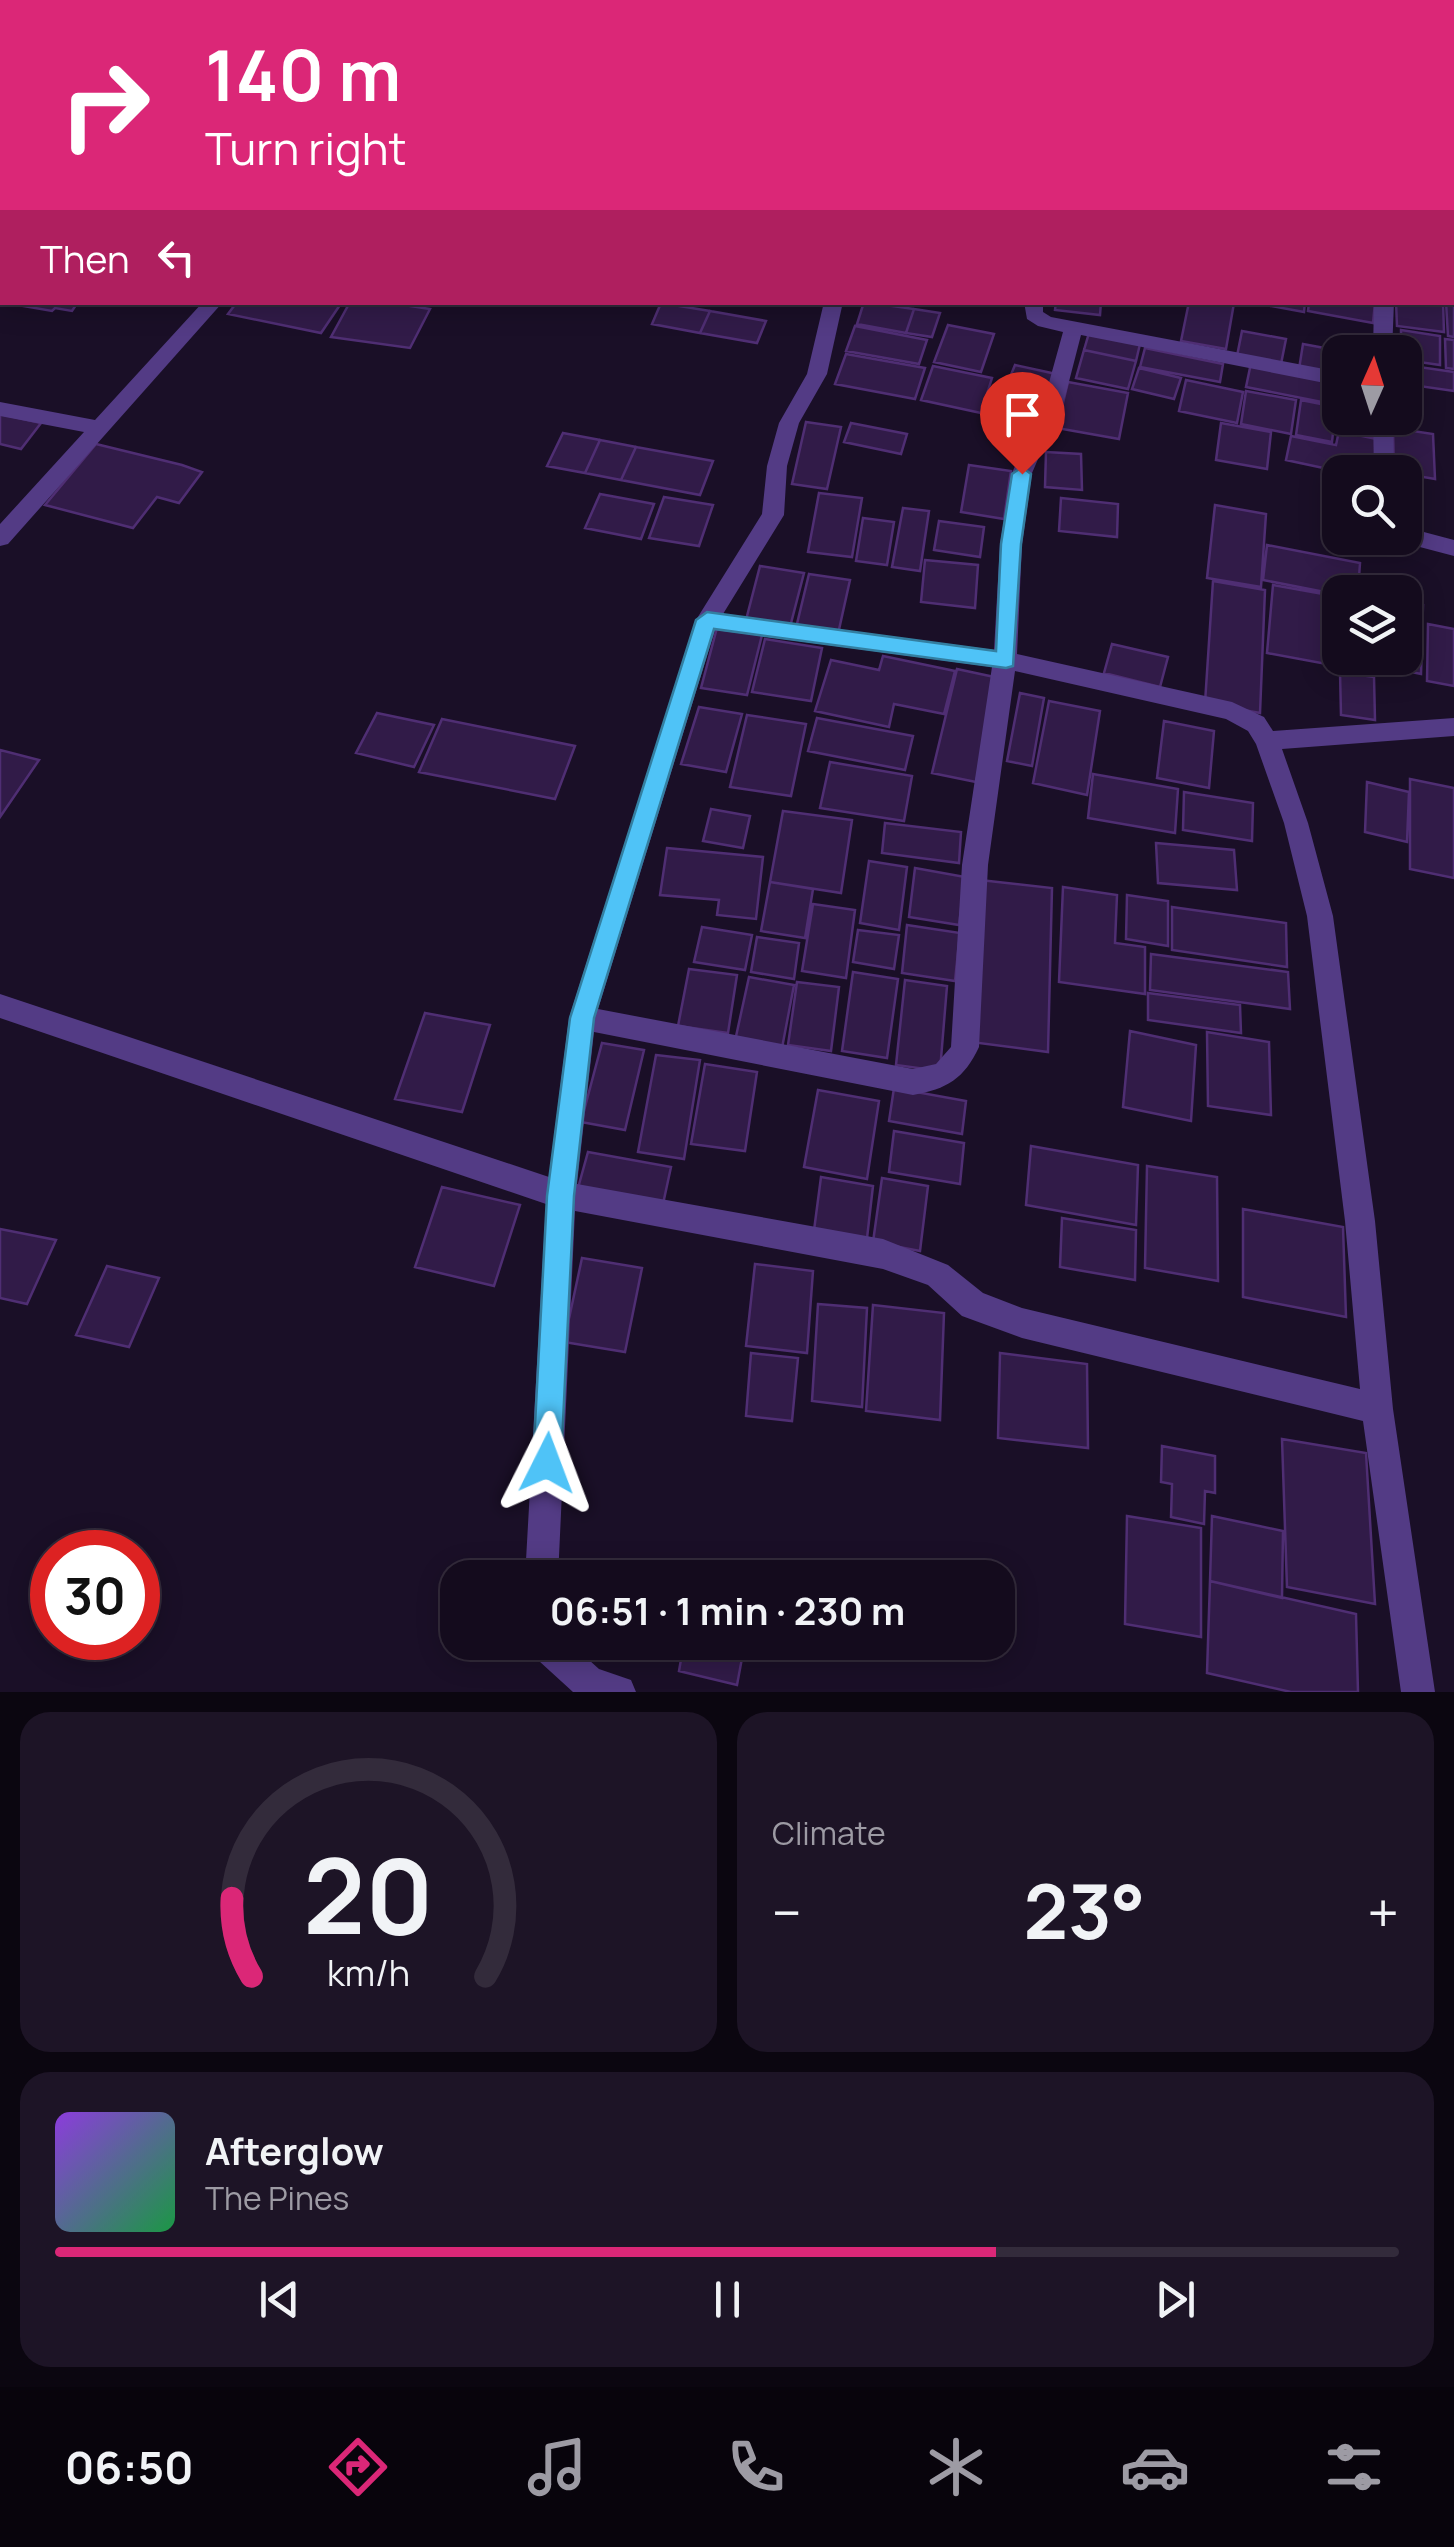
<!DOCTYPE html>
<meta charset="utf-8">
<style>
body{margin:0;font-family:Manrope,sans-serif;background:#1d1426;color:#f1f3f6;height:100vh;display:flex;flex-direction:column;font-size:38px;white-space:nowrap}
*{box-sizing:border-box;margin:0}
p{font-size:32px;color:#9d9ba4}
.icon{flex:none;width:55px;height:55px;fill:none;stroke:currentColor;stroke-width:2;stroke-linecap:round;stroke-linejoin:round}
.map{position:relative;height:1692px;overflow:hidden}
.side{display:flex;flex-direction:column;gap:20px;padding:20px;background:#0b0610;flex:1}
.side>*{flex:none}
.hud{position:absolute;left:0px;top:0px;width:1455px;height:305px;box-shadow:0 5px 25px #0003,0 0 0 2px #332b3b;background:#db2777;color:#fff;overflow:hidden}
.needle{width:65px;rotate:3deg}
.controls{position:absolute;left:1322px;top:335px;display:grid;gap:20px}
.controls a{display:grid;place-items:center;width:100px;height:100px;border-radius:20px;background:#140b1d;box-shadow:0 5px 25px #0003,0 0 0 2px #332b3b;font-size:50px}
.speed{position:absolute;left:30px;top:1530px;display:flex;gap:20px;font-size:50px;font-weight:700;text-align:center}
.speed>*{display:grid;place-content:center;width:130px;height:130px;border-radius:50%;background:#140b1d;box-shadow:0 5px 25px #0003,0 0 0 2px #332b3b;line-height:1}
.speed .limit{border:15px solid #d22;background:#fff;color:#111}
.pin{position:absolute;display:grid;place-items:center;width:85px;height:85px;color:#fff;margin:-102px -42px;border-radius:50% 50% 50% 0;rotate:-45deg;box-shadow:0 0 10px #0007}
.pin .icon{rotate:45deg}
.me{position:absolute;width:110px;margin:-55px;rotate:3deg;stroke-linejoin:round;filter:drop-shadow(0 0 8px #0008)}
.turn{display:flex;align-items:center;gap:35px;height:210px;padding:0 40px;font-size:45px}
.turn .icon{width:130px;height:130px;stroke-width:2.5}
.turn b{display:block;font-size:70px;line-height:85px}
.then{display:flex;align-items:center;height:95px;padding:0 40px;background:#0003;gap:20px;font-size:38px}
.big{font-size:75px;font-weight:700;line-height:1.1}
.side .widget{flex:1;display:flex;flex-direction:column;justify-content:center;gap:15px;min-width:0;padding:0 35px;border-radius:30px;background:#1d1426}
.side .dial{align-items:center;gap:0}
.dial svg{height:260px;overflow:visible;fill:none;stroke:#332b3b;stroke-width:7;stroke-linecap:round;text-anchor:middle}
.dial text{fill:#f1f3f6;stroke:none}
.song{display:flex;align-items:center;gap:30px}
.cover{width:120px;height:120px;border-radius:15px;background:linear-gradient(135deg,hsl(270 70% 55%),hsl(140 70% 35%))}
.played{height:10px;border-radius:5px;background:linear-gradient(90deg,#db2777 70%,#332b3b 70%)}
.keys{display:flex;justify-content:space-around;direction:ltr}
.heat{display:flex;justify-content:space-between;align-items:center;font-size:55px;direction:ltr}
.side .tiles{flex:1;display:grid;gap:20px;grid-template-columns:1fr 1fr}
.widget:last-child{grid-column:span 2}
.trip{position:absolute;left:440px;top:1560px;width:575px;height:100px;border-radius:30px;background:#140b1d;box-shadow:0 5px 25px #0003,0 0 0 2px #332b3b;font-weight:700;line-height:100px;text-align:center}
.tabs{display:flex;height:160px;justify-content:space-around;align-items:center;background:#08040c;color:#9d9ba4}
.tabs .icon{width:70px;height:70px}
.tabs .selected{color:#db2777}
.tabs b{font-size:45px;color:#f1f3f6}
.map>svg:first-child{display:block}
</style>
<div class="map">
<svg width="1454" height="1692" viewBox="0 0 1454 1692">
<rect width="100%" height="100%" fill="#1a0f27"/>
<!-- building -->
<path fill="#311b48" stroke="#4f2e73" stroke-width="2.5" d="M346 0H441L439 2Z
M1452 287H1454V337L1448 336 1446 302H1452Z
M78 302 72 311 55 308 52 311 12 304Z
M237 302H342L321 333 228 314Z
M350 302H384L430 309 410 348 331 337Z
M864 302 914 309 906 333 857 324Z
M1056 302H1101L1100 315 1055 310Z
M1189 302 1234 303 1226 349 1181 341Z
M1249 302H1305L1304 312Z
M1309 302H1375L1373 323 1308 311Z
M1396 302H1443L1444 332 1397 326Z
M661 303 710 311 700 333 652 324Z
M914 309 940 313 932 337 906 333Z
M710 311 766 321 757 343 700 333Z
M948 325 994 334 981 372 934 362Z
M855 326 927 340 919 364 846 351Z
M1401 330 1440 336V365L1405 360V352H1401Z
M1242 331 1286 339 1281 364 1237 356Z
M1089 333 1140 344 1136 361 1084 350Z
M1445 339 1454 340V369L1446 368Z
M1303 344 1346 352H1340V377L1299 369Z
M1145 348 1223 364 1220 382 1140 367Z
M1084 350 1136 361 1128 389 1076 378Z
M846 354 925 368 915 399 835 384Z
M1251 363 1340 380 1337 405 1246 387Z
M1015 365 1056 374 1037 424 995 414Z
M1405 365 1454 372V391L1405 384Z
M933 366 992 378 981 413 921 400Z
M1139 368 1181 378 1174 399 1132 389Z
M1186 380 1243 392 1237 423 1179 411Z
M1068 382 1128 393 1119 439 1057 428Z
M1246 391 1296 400 1291 434 1241 424Z
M1301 400 1336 407 1332 442 1296 435Z
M0 414 41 423 21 449 0 444Z
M1341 418 1379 419 1376 436 1339 428Z
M806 422 841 427 827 489 792 484Z
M851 423 907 434 901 454 844 442Z
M1221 423 1271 432 1267 469 1216 460Z
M1393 428 1433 434 1435 479 1394 472Z
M1339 431 1381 440 1376 472H1342L1286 460 1291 436 1336 445Z
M563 433 600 440 585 473 547 466Z
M600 440 636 447 621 480 585 473Z
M96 444 182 465 202 472 179 503 157 497 133 528 45 505Z
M636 447 713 461 700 495 621 480Z
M1046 452 1081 454 1082 490 1045 487Z
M969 465 1011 471 1004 519 961 512Z
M819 493 862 498 852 557 808 552Z
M600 494 654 504 641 539 585 528Z
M664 497 713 505 699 546 649 538Z
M1061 498 1118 504 1117 537 1059 531Z
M1215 505 1266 514 1261 587 1207 578Z
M903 508 929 511 920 571 892 567Z
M863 518 894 522 887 565 856 561Z
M939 521 984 527 980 557 934 550Z
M1267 545 1360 563 1358 592 1340 595 1263 580Z
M925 560 978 565 975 608 921 602Z
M760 566 804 573 790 627 746 620Z
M809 574 850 580 838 634 796 628Z
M1213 581 1265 590 1260 713 1205 703Z
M1273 585 1340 597V658H1359V670L1267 653Z
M1405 602 1423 605 1421 674 1363 662 1364 658H1405Z
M718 624 763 631 747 695 701 688Z
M1428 624 1454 629V686L1427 681Z
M765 639 822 648 811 701 752 692Z
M1112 644 1168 657 1160 687 1104 673Z
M883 656 955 671 944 714 894 704 889 727 815 711 831 660 879 670Z
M957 669 999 678 976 782 932 773Z
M1340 672 1374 677 1375 720 1341 715Z
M1020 693 1044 698 1032 766 1007 761Z
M1049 701 1100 711 1087 795 1033 783Z
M699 707 742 714 726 772 681 764Z
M377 713 434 725 414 767 356 753Z
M747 715 806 724 791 796 730 787Z
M817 718 913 736 905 770 808 751Z
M442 719 575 746 555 799 419 772Z
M1164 721 1214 731 1209 788 1157 778Z
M0 750 39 760 0 817Z
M830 762 912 776 904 821 820 808Z
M1093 774 1178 789 1175 833 1088 818Z
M1410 779 1454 788V878L1410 869Z
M1367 782 1409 792 1407 842 1365 832Z
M1184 792 1253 803 1252 841 1183 830Z
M711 809 750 816 743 848 703 841Z
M783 811 852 820 841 893 770 882Z
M885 823 961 832 959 863 882 853Z
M1156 843 1234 850 1237 890 1158 883Z
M667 848 763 857 756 919 717 915 719 900 660 895Z
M869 861 907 867 899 930 860 923Z
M915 868 965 877 959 925 909 917Z
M980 880 1052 888 1048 1052 971 1042Z
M770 882 813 889 805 938 761 931Z
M1063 887 1117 895 1115 943 1145 947V994L1059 982Z
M1127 895 1168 901V946L1126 939Z
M813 904 855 910 846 978 802 971Z
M1172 907 1286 923 1287 967 1172 950Z
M907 925 960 933 955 981 902 973Z
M702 927 752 935 745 970 694 962Z
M858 930 899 935 894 969 853 962Z
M757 937 799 943 794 979 751 972Z
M1151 954 1288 972 1290 1009 1150 990Z
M689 969 737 975 728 1033 678 1026Z
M853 972 898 979 887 1058 842 1051Z
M749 977 794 985 782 1048 735 1041Z
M905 980 947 986 940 1071 896 1065Z
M797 982 839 987 831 1051 788 1045Z
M1148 993 1240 1005 1241 1033 1148 1020Z
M425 1013 490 1025 462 1112 395 1099Z
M1130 1031 1196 1045 1191 1121 1123 1107Z
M1207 1032 1269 1042 1271 1115 1208 1106Z
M602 1043 644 1050 625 1130 581 1122Z
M656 1055 700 1060 684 1159 638 1152Z
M705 1064 757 1072 745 1151 691 1144Z
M894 1088 966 1101 962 1134 889 1121Z
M818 1090 879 1101 867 1179 804 1167Z
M894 1131 964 1143 960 1184 889 1172Z
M1031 1146 1138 1165 1136 1225 1026 1205Z
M588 1152 671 1167 663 1204 578 1188Z
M1147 1166 1217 1177 1218 1281 1145 1268Z
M821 1177 873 1186 866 1247 813 1238Z
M882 1178 928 1186 920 1251 873 1242Z
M442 1187 520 1205 494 1286 415 1267Z
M1243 1209 1343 1227 1346 1317 1243 1297Z
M1062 1218 1136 1230 1135 1280 1060 1267Z
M0 1229 56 1240 27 1304 0 1298Z
M582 1258 642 1268 625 1352 564 1342Z
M755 1264 813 1271 807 1353 746 1346Z
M107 1266 159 1278 129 1347 76 1335Z
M818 1304 867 1308 862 1407 812 1401Z
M873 1305 944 1313 940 1420 866 1411Z
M751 1353 798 1358 792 1421 746 1416Z
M1000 1353 1087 1364 1088 1448 998 1438Z
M1282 1439 1366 1453 1375 1604 1287 1587Z
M1162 1446 1215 1456V1493L1205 1491 1204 1524 1171 1517 1172 1484 1161 1482Z
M1127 1516 1201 1528V1637L1125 1624Z
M1212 1516 1283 1531 1282 1598 1210 1581Z
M1210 1581 1356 1614 1358 1692H1291L1207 1673Z
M684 1642H745L737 1685 679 1671Z"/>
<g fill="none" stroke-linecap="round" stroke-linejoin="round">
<!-- minor -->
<path fill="#533b85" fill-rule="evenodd" d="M885 0H923L924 2H887Z
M1002 0H1020L1021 2H1004Z
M1371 0H1387L1388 2H1372Z
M1452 50H1454V60H1452Z
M1452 209H1454V219H1452Z
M203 302H223L8 544 0 546V524L84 432 0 416V402L95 420Z
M824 302H843L827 374 799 423 787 466 784 515 723 614 994 650 1000 544 1012 473 1045 397 1063 332 1038 326 1027 319 1024 302H1043V312L1051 317 1340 372V386L1081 335 1065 397 1032 473 1022 544 1017 654 1232 702 1264 717 1273 731 1454 718V736L1282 749 1308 823 1333 916 1375 1221 1393 1409 1435 1692H1401L1363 1421 1022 1338 962 1316 928 1285 883 1269 575 1211 558 1578H525L546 1204 0 1018V994L549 1177 569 1018 696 620 762 514 767 466 779 423 807 374ZM715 630 992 667 962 865 951 1047 936 1064 913 1069 598 1009ZM1015 671 1226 719 1248 731 1256 744 1284 823 1307 916 1345 1221 1360 1389 1022 1308 983 1293 948 1265 883 1239 577 1184 594 1032 913 1095C947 1089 964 1079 979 1047L988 865Z
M1374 302H1394L1392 352H1373Z
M1373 418H1393L1394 472H1374Z
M1405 527 1454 540V556L1397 541 1396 538H1405Z
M532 1642H569L599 1669 631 1680 636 1692H573L539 1661Z"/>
</g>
<!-- route -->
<path fill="#4fc3f7" stroke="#337fa1" stroke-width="2.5" d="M1022 467 1031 474 1021 544 1013 666 1006 668 714 629 594 1018 574 1196 561 1463 557 1473 547 1477 537 1473 533 1463 547 1196 570 1018 696 620 707 612 996 651 1001 544 1012 474Z"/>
</svg>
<div class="controls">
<a><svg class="needle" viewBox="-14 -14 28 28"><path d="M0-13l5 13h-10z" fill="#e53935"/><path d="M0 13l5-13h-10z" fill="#9d9ba4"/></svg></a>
<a><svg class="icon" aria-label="search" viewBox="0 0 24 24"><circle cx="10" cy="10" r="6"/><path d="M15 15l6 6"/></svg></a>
<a><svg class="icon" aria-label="layers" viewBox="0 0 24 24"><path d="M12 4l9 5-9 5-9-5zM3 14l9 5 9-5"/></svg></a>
</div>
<div class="speed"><div class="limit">30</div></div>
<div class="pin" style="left:1022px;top:474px;background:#d93025"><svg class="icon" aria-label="arrive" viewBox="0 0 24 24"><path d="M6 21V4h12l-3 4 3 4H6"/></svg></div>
<svg class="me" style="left:547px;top:1463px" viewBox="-20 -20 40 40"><path d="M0-17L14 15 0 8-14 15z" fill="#4fc3f7" stroke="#fff" stroke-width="4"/></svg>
<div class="trip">06:51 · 1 min · 230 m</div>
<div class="hud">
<div class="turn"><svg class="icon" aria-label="right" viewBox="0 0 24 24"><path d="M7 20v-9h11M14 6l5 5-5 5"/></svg><div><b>140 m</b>Turn right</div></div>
<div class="then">Then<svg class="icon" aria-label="left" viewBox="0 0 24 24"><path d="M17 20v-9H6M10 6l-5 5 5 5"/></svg></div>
</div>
</div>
<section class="side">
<div class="tiles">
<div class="widget dial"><svg viewBox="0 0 100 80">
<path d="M14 69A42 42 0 1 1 86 69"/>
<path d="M14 69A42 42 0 0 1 8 45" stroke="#db2777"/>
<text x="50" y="56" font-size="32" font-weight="700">20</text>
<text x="50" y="72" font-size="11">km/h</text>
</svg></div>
<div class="widget"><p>Climate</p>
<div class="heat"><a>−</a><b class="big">23°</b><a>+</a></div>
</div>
<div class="widget">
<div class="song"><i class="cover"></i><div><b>Afterglow</b><p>The Pines</p></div></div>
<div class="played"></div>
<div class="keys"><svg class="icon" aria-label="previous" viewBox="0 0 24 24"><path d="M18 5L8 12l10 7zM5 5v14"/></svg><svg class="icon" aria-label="pause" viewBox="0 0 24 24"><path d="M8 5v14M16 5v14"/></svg><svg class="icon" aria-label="next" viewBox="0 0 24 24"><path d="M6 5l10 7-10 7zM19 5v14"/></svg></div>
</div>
</div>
</section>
<nav class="tabs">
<b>06:50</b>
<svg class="icon selected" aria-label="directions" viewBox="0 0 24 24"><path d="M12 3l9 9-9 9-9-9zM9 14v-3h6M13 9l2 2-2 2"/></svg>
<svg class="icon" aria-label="music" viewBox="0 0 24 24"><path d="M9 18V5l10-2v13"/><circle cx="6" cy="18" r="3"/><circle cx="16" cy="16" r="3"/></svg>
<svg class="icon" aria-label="phone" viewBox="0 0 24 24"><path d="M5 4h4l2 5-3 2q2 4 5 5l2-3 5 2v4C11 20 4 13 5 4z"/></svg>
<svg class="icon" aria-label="climate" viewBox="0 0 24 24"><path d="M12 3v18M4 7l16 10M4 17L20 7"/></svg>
<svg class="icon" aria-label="car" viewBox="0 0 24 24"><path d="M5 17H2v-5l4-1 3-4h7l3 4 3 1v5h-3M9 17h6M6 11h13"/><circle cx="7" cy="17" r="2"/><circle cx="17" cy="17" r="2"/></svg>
<svg class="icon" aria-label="filters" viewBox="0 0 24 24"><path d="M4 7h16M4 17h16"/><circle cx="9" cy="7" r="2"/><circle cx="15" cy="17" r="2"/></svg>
</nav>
